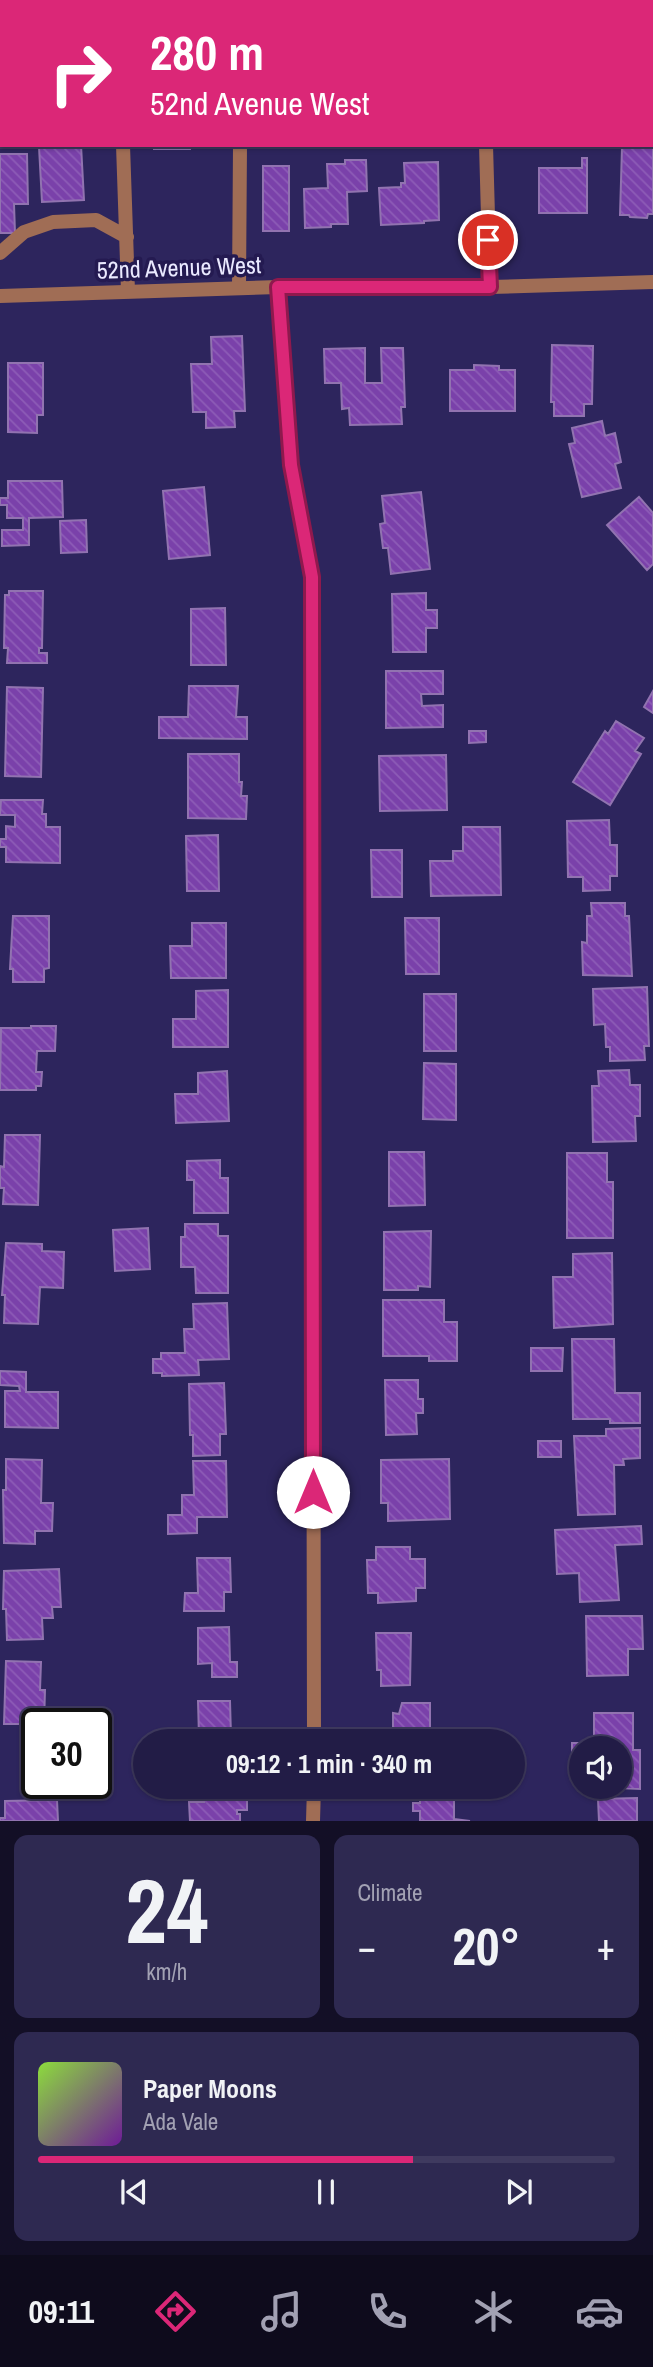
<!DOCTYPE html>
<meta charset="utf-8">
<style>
body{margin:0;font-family:"Archivo Narrow",sans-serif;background:#2e2951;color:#f1f3f6;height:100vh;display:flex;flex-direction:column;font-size:26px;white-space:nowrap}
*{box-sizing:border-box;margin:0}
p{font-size:23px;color:#a2a1b3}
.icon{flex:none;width:38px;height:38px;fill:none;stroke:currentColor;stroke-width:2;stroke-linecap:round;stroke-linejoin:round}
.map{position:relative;height:1821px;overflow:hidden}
.details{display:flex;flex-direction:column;gap:14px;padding:14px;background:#130f26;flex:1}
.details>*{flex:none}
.top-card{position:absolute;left:0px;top:0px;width:654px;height:147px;box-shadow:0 2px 5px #0004,0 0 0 2px #3f3a5f;background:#db2777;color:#fff;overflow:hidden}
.fabs{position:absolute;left:569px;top:1736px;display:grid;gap:14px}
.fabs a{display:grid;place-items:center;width:63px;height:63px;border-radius:50%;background:#221c46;box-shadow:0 2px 5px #0004,0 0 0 2px #3f3a5f;font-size:35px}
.speed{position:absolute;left:21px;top:1708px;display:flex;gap:14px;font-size:35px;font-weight:700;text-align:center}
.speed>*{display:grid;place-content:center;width:91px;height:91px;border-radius:50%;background:#221c46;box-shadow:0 2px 5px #0004,0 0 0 2px #3f3a5f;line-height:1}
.speed .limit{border:4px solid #111;border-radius:10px;background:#fff;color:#111}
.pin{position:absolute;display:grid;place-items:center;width:60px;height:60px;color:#fff;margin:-30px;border:4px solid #fff;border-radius:50%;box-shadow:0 2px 7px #0007}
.me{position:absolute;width:77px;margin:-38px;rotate:0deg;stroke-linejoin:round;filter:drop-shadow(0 0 5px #0008)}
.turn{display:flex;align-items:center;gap:24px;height:147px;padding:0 35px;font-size:32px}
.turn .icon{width:91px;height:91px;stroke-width:2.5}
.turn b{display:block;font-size:49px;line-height:60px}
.big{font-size:52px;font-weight:700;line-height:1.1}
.details .tile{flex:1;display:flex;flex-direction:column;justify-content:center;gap:10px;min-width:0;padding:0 24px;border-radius:14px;background:#2e2951}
.details .dial{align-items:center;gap:0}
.dial b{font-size:91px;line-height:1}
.song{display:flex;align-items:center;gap:21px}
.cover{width:84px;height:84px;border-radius:10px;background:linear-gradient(135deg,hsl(90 70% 55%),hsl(280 70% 35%))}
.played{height:7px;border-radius:4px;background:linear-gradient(90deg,#db2777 65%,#3f3a5f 65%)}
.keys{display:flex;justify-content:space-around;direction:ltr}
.heat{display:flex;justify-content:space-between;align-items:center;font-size:38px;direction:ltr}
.details .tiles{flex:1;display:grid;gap:14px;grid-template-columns:1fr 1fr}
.tile:last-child{grid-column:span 2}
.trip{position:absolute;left:133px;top:1729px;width:392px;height:70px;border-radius:35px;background:#221c46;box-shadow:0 2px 5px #0004,0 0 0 2px #3f3a5f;font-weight:700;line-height:70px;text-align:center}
.tab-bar{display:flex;height:112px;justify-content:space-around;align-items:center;background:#0e0b1c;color:#a2a1b3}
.tab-bar .icon{width:49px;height:49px}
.tab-bar .selected{color:#db2777}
.tab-bar b{font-size:32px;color:#f1f3f6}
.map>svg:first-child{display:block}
</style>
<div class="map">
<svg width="653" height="1821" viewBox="0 0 653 1821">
<defs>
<pattern id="building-back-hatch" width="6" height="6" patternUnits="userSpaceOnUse" patternTransform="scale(1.75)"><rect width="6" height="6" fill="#7a41aa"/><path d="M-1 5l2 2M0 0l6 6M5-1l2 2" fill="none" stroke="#8d5cb7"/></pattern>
</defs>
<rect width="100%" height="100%" fill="#2d255d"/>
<!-- building -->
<path fill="url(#building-back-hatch)" stroke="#9173b0" stroke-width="2" d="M144 0H192V2H144Z
M249 0H286V2H249Z
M392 0H428V2H392Z
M579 0H611V2H579Z
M81 145 84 200 42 202 39 147Z
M154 145H190V149H154Z
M622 148H653V214H648L647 218 630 217 629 215H620Z
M0 154H27L28 204H14L15 233H0Z
M582 158H587V213H539V168H582Z
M345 160H366L367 191 347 192 348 224H331V227L305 228 304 189 328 188 327 164H345Z
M438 162 439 220 424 221V223L381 225 379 188 401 187V183H405L404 163Z
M263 166H289V231H263Z
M242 336 245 411H234L235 427 206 428V412H193L191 364H212L211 337Z
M552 345 593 346 592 404H584V416H554V402H551Z
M365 348V383H382L381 348H403L405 407H401L402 424 350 425 349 408 342 409 341 383H325L324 349Z
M8 363H43V415H37V433L8 432Z
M474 365 499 366V370H515V411H450V370H474Z
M602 421 605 436 615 433 621 462 615 464 621 488 582 497 569 444 575 443 572 428Z
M8 481H62L63 517 29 518V545L2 546V530H23V518H7V505H0V498H8Z
M204 487 210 555 169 559 163 491Z
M421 492 430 569 391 574 388 548H383L380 524 385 523 382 496Z
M639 497 653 513V564L647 570 607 525Z
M86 520 87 552 61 553 60 521Z
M9 591H43L42 648H39V653H47V663H7L8 648H4L5 595H9Z
M426 593V610H437V628H426V652H393L392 594Z
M225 608 226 665H191V609Z
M386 671H443V694H421L422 706 443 705V727L386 728Z
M189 686H238L236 717H247V739L159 738V717H188Z
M7 687 43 688 41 777 5 776Z
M653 691V713L644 707Z
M616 721 644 738 635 751 641 754 610 805 573 782 605 731 608 734Z
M469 731H486V742L469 743Z
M188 754H239V782H242L241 796H247L246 819 188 818Z
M446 755 447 810 380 811 379 756Z
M1 800H43L42 814H46V827H60V863L6 862V847H0V839H6V826L15 827V815H0Z
M609 820 610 845H617V876H610V890L583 891V877H568L567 821Z
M463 827H500L501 895 431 896 430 861H453V851H463Z
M218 835 219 891H187L186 836Z
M371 850H402V897H372Z
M591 903H625V916H629L632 976 583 975 582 942 587 943V916H592Z
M13 916H49V968L44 969V982H13V969H10Z
M405 918H439V974H406Z
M192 923H226V978H171L170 946H192Z
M647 987 649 1046H644L645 1060 610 1061V1047H606L605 1024 594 1025 593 989Z
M228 990V1047H173V1019H196V991Z
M424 994H456V1051H424Z
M31 1026H56L55 1051H37L36 1072H42L41 1086H36V1090H0L1 1028H31Z
M424 1063 456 1064V1120L423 1119Z
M629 1070 630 1085H640V1116H635L636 1141 593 1142 592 1086H599L598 1071Z
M227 1071 229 1121 176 1123 175 1094H198V1073Z
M5 1135H40L38 1205 3 1204 4 1188H0V1166L4 1167Z
M389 1152H424L425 1205 389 1206Z
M567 1153H607V1182H613V1238H567Z
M220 1160V1178H228V1213H194V1180H187V1161Z
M185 1224H218V1236H228V1293H196L195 1267H181V1237H185Z
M148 1228 150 1269 115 1271 113 1230Z
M431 1231 430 1287 418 1286V1290H384V1232Z
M6 1243 42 1244V1251L64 1252 63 1288 40 1287 38 1324 4 1323 5 1295H2Z
M612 1253 613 1324 554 1328 553 1277H573V1254Z
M383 1300H444V1322H457V1361H429V1356H383Z
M227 1303 229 1359 198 1360 199 1375 162 1376V1373H153V1359H161V1353H185L184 1329H194L193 1304Z
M572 1339H614L615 1393H640V1423H610V1419H573Z
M531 1348H563L562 1371H531Z
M0 1371 26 1372V1392H58V1428L5 1427V1391H20L19 1386 0 1385Z
M385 1380H418V1399H423V1413H416L417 1434 386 1435Z
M224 1383 226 1434H220V1455L193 1456V1435H190L189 1384Z
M640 1428V1458L623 1459 624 1465H614L615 1514 578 1515 574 1436H606V1429Z
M538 1441H561V1457H538Z
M6 1459 42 1460 41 1503H53L52 1531H35V1544L4 1543 3 1490H6Z
M449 1459 450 1519 388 1521V1503H381V1460Z
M193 1461H226L227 1517H197V1533L168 1534V1515H182V1495H194Z
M641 1526 642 1544 615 1545 619 1600 580 1602 579 1573 557 1574 555 1530Z
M376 1547H410V1559H425V1588H416V1601L378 1603V1593H368L367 1560H376Z
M197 1558H230L231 1592H224V1611H184L185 1593H198Z
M59 1569 61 1607H52L53 1618H42L43 1639 7 1640 6 1609H3L4 1571Z
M586 1616H642L643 1649H628V1675L587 1676Z
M229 1627 230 1662H237V1677H212V1663L198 1664V1628Z
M376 1633H411L410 1685 381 1686V1670H377Z
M6 1661 41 1662 40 1690H45L44 1724H4Z
M198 1701H230L231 1736H236V1741H208V1737H199Z
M402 1703H430V1734H468V1741H400V1729H393V1713L399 1714Z
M594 1713H633V1750H640V1789L595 1787H620V1748H581V1759H572V1743H594Z
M203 1787H247V1810H237V1814H240V1821H190L189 1802H204Z
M420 1787H454V1819L470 1821H420V1811H413V1803H420Z
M637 1798V1821H599L598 1799Z
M57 1800 58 1821H0V1818H5V1801Z"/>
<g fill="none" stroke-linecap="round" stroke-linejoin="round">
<!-- service -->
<path stroke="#a06d55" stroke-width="14" d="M123 145 128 291
M0 253 24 232 53 222 96 220 127 237
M239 288 240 145"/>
<!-- minor -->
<path stroke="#a06d55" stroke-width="14" d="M485 2V0
M486 145 490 287
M278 287 291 465 312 577 314 1741
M0 296 278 287H490L653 282
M313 1821 314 1787"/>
</g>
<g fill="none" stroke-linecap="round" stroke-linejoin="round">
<defs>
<path id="route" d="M313 1492 312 577 291 465 278 287H490L488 240"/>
</defs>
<!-- route casing -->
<use href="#route" stroke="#8e194d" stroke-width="18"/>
<!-- route -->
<use href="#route" stroke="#db2777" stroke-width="12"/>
</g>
<g text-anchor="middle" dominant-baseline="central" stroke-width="7" stroke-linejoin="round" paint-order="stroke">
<!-- street labels -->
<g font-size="24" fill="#eae9ff" stroke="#241a51">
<text transform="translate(179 267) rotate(-2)">52nd Avenue West</text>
</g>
</g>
</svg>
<div class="fabs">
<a><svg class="icon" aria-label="sound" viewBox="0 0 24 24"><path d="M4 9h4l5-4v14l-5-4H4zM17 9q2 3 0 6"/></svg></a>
</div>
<div class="speed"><div class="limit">30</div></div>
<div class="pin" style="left:488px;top:240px;background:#d93025"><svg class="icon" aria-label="arrive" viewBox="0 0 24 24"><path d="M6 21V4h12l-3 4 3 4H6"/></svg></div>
<svg class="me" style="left:313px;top:1492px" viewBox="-20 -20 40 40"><circle r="19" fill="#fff"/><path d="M0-13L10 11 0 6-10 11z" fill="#db2777"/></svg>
<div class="trip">09:12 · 1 min · 340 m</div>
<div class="top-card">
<div class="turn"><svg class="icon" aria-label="right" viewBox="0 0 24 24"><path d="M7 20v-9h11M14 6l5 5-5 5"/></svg><div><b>280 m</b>52nd Avenue West</div></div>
</div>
</div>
<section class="details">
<div class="tiles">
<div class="tile dial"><b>24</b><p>km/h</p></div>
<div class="tile"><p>Climate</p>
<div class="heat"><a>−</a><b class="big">20°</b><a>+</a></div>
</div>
<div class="tile">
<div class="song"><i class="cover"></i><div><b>Paper Moons</b><p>Ada Vale</p></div></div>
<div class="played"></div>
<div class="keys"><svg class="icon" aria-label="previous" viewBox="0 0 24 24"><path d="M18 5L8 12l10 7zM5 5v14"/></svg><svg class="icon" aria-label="pause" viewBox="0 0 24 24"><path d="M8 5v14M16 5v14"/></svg><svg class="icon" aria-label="next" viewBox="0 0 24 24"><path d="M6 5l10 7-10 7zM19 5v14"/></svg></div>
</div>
</div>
</section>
<nav class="tab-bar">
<b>09:11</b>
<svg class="icon selected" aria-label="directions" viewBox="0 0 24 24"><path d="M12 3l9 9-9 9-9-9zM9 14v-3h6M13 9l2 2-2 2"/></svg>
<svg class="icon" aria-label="music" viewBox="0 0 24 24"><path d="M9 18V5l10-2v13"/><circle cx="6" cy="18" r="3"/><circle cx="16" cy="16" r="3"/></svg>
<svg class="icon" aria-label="phone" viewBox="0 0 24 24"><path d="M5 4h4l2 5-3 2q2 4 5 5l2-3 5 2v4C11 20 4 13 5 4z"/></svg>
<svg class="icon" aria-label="climate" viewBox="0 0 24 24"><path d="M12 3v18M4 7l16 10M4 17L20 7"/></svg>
<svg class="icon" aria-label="car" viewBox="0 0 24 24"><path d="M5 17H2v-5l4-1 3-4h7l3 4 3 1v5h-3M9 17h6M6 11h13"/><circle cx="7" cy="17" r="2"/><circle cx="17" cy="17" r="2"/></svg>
</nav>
